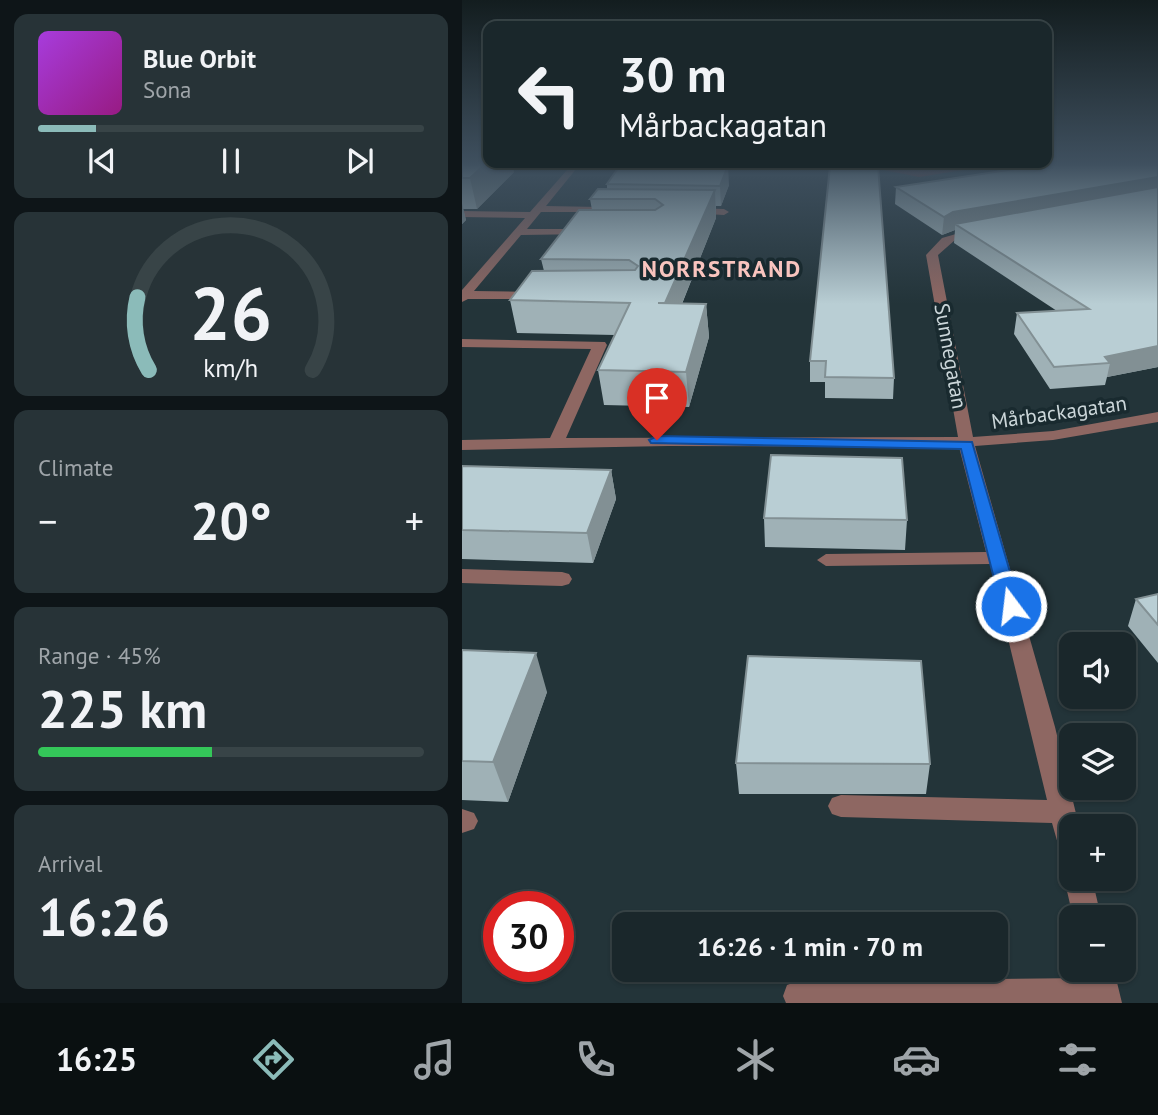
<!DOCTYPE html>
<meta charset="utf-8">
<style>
body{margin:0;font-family:"PT Sans",sans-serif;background:#273337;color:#f1f3f6;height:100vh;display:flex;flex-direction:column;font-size:26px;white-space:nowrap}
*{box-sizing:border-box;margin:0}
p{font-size:23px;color:#9fa5a9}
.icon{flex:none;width:38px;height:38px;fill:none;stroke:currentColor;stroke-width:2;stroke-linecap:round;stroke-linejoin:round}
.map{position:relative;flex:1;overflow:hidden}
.sheet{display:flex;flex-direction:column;gap:14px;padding:14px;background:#0e1518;width:462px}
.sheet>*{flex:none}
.top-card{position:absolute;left:21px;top:21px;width:569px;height:147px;border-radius:14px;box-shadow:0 2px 5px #0004,0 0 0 2px #384447;background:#1a272b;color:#f1f3f6;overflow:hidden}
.tools{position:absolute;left:597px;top:632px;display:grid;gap:14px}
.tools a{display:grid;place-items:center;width:77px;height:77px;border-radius:14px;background:#1a272b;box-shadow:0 2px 5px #0004,0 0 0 2px #384447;font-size:35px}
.speed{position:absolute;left:21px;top:891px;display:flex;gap:14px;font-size:35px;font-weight:700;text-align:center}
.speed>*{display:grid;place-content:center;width:91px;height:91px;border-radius:50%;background:#1a272b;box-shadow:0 2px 5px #0004,0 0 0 2px #384447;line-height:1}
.speed .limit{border:10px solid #d22;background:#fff;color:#111}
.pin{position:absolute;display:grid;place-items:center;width:60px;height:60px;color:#fff;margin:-72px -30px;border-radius:50% 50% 50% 0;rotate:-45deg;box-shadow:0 0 7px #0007}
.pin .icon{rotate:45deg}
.me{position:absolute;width:77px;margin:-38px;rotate:345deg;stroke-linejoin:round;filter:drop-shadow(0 0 5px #0008)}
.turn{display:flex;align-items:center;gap:24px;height:147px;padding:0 21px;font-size:32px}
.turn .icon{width:91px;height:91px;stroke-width:2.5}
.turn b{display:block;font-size:49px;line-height:60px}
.big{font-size:52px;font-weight:800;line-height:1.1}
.sheet .widget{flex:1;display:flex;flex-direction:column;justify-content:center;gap:10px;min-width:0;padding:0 24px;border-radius:14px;background:#273337}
.sheet .dial{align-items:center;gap:0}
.dial svg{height:182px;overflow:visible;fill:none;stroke:#384447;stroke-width:7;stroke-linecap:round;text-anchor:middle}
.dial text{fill:#f1f3f6;stroke:none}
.song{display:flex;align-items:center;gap:21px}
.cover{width:84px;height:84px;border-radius:10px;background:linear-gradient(135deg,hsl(280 70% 55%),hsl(310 70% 35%))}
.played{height:7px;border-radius:4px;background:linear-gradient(90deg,#8bbbb9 15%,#384447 15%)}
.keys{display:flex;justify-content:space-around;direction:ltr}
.heat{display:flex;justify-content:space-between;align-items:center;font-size:38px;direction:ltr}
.charge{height:10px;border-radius:5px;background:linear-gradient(90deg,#34c759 45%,#384447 0)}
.trip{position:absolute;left:150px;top:912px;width:396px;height:70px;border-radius:14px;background:#1a272b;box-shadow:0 2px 5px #0004,0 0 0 2px #384447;font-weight:800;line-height:70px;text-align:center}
.tabs{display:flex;height:112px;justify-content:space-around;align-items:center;background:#0a1011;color:#9fa5a9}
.tabs .icon{width:49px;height:49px}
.tabs .on{color:#8bbbb9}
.tabs b{font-size:32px;color:#f1f3f6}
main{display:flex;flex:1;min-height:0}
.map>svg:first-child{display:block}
</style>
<main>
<section class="sheet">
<div class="widget">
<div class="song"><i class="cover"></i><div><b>Blue Orbit</b><p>Sona</p></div></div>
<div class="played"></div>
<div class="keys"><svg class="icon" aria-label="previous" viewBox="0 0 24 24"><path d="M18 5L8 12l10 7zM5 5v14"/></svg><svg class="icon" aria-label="pause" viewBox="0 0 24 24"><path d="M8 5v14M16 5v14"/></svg><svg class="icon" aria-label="next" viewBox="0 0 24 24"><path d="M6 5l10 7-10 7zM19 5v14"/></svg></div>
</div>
<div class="widget dial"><svg viewBox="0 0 100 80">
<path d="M14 69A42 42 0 1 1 86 69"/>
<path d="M14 69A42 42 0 0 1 9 37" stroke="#8bbbb9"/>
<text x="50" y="56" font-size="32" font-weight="700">26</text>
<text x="50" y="72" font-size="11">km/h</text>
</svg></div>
<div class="widget"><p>Climate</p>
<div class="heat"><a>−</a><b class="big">20°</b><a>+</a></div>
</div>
<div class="widget"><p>Range · 45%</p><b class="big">225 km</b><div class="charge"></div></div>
<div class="widget"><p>Arrival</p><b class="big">16:26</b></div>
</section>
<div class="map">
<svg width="696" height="1003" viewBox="0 0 696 1003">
<rect width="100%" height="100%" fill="#233439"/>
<!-- green -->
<path fill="#6f1f1d" d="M545 163 457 177 417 169 147 164Z"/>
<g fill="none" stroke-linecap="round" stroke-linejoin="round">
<!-- minor -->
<path fill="#8e6762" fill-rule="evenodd" d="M0 163H119L84 206 139 207 144 210 143 212H79L65 229H123L128 232 127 234 59 235 12 291 72 292 78 296 76 299H6L0 302V290L63 218 0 217V211L68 212 105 170 0 169Z
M230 208 262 209 267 212 262 215 226 213 225 211Z
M515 228 519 229V233L493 240 476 255 511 437 591 431 696 412V422L591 440 513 446 593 727 617 826H609V861L600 858 590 823 379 817 370 814 366 806 370 798 379 795 585 800 528 564 364 566 355 560 364 554 524 552 497 447 206 446 0 450V440L88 438 129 349 0 347V339L143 342 145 345 104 438 496 437 464 255 480 238Z
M0 569 100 572 107 574 110 579 107 584 100 586 0 583Z
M0 809 12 813 16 821 12 829 0 833Z
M609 868V878H630L639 917H611L602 878Z
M622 970H652L660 1003H324L321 996 325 985 336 981 624 978Z"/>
</g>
<!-- wall -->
<path fill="#9fb1b6" d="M0 163 52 172 15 209H1L4 220 0 224Z
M592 163 696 367 645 377 643 385 588 389 552 334 555 313 595 311 492 243 493 230 480 235 433 204 434 187Z
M368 166 432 378 431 399 363 398V382H348V361Z
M145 184 267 185 259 206H254V218L220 304H244L247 337 227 407 142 405 136 370 153 335 55 333 48 300 82 271 79 259 130 210 128 199 145 189Z
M0 466 149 470 154 499 131 563 0 559Z
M302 518 445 520 443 550 303 547Z
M696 594V663L666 626 674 599Z
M0 650 85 692 46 802 0 800Z
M274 763 468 764 464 794H277Z"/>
<!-- shaded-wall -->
<path fill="#829094" d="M24 163H50L52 172 15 209 8 178Z
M266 165 267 185 259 206 258 186Z
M696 177V193L493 224V230L480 235 482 217 491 212Z
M253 190 254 218 207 336 203 303Z
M0 203 4 220 0 224Z
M244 304 247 337 227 407 224 372Z
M696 346V367L645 377 648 363 643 357Z
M149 470 154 499 131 563 125 533Z
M74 653 85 692 46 802 31 762Z"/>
<!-- building -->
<path fill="#b9ced4" stroke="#829094" stroke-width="2" d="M0 163H24L8 178H0Z
M592 163H696V177L491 212 482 217 434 187Z
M159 164 266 165 258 186 145 184Z
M368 166H416L432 378 363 377 364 361H348Z
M696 187V346L643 357 648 363 592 367 555 313 627 309 493 224Z
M136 189 253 190 203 303H196L244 304 224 372 136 370 168 303 48 300 70 271 173 270 176 266 167 260 79 259 117 210H193L201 205 193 199H128Z
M309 455 440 458 445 520 302 518Z
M0 466 149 470 125 533 0 530Z
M696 594V625L674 599Z
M0 650 74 653 31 762 0 761Z
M286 656 459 661 468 764 274 763Z"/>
<!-- sky -->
<linearGradient id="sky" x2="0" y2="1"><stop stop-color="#131d1f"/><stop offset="0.54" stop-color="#3f505f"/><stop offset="1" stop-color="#3f505f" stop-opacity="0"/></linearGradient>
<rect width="696" height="304" fill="url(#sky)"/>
<!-- route -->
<path fill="#1a73e8" stroke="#114b97" stroke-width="2" d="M195 436 510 442 558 606 549 613 539 606 499 449 189 443 187 440Z"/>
<g text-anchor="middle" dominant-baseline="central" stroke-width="7" stroke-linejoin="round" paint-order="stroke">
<!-- street labels -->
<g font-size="21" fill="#cbd6d9" stroke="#192a2f">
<text transform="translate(489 356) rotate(80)">Sunnegatan</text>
<text transform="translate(597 412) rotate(-8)">Mårbackagatan</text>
</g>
<!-- far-district labels -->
<g font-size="23" font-weight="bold" letter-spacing="2" fill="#f8c4be" stroke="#192a2f">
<text x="260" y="268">NORRSTRAND</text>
</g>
</g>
</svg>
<div class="tools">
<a><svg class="icon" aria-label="sound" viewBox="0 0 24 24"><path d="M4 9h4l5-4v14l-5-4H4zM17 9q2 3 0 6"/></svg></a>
<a><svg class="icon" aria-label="layers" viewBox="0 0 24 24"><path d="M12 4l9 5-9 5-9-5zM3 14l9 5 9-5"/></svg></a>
<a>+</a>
<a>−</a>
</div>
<div class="speed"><div class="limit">30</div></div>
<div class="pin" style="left:195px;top:440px;background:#d93025"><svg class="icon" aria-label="arrive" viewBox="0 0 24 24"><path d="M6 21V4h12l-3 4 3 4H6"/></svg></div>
<svg class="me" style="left:549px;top:606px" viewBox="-20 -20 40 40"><circle r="17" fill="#1a73e8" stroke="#fff" stroke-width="3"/><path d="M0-11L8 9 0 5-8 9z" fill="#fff"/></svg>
<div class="trip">16:26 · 1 min · 70 m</div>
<div class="top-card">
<div class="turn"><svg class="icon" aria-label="left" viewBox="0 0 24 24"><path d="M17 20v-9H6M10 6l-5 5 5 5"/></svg><div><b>30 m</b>Mårbackagatan</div></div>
</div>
</div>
</main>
<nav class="tabs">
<b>16:25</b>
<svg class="icon on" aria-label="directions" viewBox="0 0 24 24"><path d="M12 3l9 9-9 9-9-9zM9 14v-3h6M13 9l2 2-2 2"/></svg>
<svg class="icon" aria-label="music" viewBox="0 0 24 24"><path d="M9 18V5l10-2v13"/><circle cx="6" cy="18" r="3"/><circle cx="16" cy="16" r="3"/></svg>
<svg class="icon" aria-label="phone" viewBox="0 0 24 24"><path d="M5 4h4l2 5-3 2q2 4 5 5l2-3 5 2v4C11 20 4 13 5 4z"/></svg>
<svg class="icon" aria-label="climate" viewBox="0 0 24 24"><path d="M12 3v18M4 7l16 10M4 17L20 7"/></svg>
<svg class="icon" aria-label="car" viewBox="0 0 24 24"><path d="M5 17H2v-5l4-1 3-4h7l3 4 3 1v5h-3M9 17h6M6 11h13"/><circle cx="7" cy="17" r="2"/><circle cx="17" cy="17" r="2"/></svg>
<svg class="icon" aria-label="filters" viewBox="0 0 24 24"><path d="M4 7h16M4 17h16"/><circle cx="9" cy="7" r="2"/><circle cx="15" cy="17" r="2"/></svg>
</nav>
